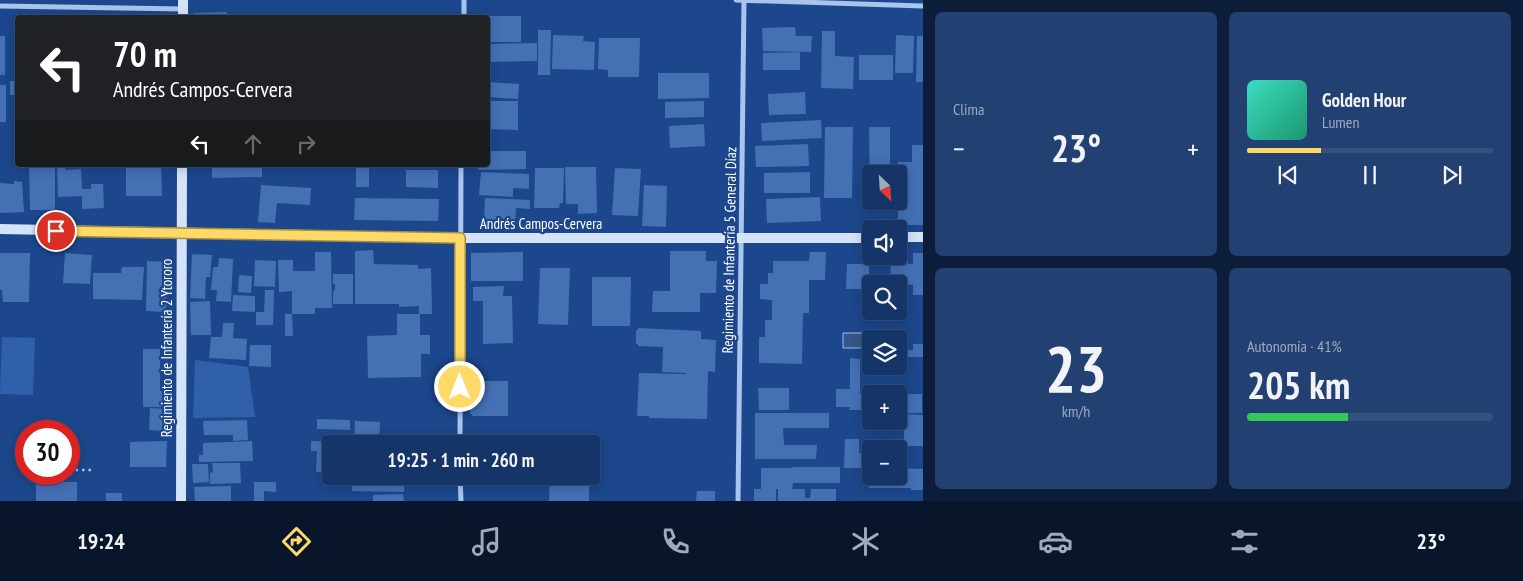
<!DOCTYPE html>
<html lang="es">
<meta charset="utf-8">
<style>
body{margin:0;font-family:"PT Sans Narrow",sans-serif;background:#224071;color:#f1f3f6;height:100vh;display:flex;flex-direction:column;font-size:19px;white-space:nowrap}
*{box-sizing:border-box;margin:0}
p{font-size:16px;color:#9dabc0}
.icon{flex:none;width:28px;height:28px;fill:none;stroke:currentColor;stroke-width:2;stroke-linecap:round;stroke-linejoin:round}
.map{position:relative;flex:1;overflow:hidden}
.sheet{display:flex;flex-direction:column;gap:12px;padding:12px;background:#0c1d3a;width:600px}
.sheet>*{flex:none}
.guide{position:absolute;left:15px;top:15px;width:475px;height:152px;border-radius:5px;box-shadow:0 2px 12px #0003,0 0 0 1px #34507d;background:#202124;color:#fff;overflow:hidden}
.needle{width:32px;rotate:155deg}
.buttons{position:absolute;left:862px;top:165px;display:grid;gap:10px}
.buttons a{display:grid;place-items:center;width:45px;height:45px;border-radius:5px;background:#153569;box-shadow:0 2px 12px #0003,0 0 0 1px #34507d;font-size:25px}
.speed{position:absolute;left:15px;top:420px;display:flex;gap:10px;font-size:25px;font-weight:700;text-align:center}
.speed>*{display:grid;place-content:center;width:65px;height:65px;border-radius:50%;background:#153569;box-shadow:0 2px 12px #0003,0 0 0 1px #34507d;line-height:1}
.speed .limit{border:8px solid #d22;background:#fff;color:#111}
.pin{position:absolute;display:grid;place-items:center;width:42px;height:42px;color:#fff;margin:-21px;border:2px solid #fff;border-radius:50%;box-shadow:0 1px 5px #0007}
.me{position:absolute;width:55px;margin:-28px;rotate:0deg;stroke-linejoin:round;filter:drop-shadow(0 0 4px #0008)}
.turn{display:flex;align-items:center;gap:18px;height:105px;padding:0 15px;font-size:22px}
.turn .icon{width:65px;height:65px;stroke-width:2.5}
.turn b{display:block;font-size:35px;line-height:42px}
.lanes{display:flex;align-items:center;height:48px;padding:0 15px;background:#0003;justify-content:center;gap:25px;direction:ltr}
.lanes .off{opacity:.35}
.big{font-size:38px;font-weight:700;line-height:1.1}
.sheet .tile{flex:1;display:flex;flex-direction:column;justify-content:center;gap:8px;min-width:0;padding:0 18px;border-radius:8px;background:#224071}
.sheet .dial{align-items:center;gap:0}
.dial b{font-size:65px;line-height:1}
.song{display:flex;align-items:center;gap:15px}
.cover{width:60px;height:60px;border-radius:8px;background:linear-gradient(135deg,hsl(170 70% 55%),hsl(160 70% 35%))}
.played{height:5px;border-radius:2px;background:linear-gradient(90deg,#fdd967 30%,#34507d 30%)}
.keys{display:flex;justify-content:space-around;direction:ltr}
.heat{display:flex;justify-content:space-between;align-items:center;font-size:28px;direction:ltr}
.charge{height:8px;border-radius:4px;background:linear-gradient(90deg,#34c759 41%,#34507d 0)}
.sheet .tiles{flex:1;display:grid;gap:12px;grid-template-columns:repeat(2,1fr)}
.trip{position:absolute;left:322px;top:435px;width:278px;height:50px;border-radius:5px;background:#153569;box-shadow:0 2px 12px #0003,0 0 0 1px #34507d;font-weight:700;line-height:50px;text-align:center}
.menu{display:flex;height:80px;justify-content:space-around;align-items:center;background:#08152a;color:#9dabc0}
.menu .icon{width:35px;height:35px}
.menu .on{color:#fdd967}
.menu b{font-size:22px;color:#f1f3f6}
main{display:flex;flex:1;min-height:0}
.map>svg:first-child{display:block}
</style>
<main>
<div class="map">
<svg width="923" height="501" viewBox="0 0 923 501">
<rect width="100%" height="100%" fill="#1c478c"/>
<!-- green -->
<path fill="#3060aa" d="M2 337 35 338 33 395 0 394Z
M195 360 248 367 255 417 193 418Z"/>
<!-- water -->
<path fill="#365688" stroke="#9cbeef" d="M843 333H866V348H843Z"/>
<!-- building -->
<path fill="#4470b4" d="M227 12V18H193V13Z
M481 16H521V42H488V18H481Z
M795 27 796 36H812L811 52 763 51 762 28Z
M538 30H551L550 75H538Z
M822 31H835V56L854 57 853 89 821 88Z
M553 35 584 36 583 41 595 42 594 70 552 69Z
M896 35 914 36 913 73H895Z
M0 36H5V75H0Z
M917 36H923V82H916Z
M599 38H640L639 77H608V70L598 69Z
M537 43V61L489 62V44Z
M800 52V70H763V53Z
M859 55H893V80H859Z
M658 73H709V98L658 99Z
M10 81H18V95H10Z
M488 82 519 84 518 99 488 97Z
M0 85H6V122H0Z
M805 92 806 114 769 115 768 94Z
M488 101H518V130L488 129Z
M704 101V117L665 118V102Z
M821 120 822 138 762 141 761 123Z
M704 124 705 146 670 148 669 126Z
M825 127H853L852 198H824Z
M869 127H890V174H871V198H870Z
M808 144 809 166 756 167 755 146Z
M912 145H923V225H898V162H912Z
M488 151H526V169L478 170V165H488Z
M29 165H55V210H30Z
M57 165H65V170L81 169 82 189H91V184H103L104 208 82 209V196L58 197Z
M126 165H161L162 196H126Z
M212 165H262V177L212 178Z
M356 165H369V187H356Z
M565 167H596L597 213 578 214V204H566Z
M535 168H564L563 203H560L559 208H534Z
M615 168 641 169 638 216 612 215Z
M406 170H438V188L406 187Z
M481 172 529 174V189L513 188V197L479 195Z
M810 172V193H764V173Z
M14 181 22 182 24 212 0 213V183L14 184Z
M261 185 311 188 310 205 277 203 275 223 258 222Z
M644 185 667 186 666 227 642 226Z
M820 197 821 221 767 223 766 199Z
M355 198 439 199 438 221 354 220Z
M485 198 530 200V209L516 208 515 222 484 221Z
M373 250 374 264 418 265V269L431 268 432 314H420V335H430V354H421V377L368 378 367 336 397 335V314H419V306L399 307V304H355V251Z
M670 251H706V261H717L716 293H700V312H652L653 291H670Z
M315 252H331L332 308H315V314H292V291L279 292 278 260H293V271H315Z
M523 252V281H471V253Z
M810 252H826L825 280H809V313H803L802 364 759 363V337H765V320H772V300L760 299V284H768V273H773V261H809Z
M0 253H30L29 302H3L2 290H0Z
M65 253 92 255 90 284 63 283Z
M913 253H923V295H913V285L890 284 891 256 908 257V264H913Z
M192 254 212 255 210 277H206L205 299 190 298Z
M219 258 233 259 231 302 216 301 217 290H211L213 267H218Z
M255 260 276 261 275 287 254 286Z
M147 261 167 262 166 312 146 311Z
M847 264H869V289H846Z
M122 267H144L142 300 93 299V273H121Z
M540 268H570L568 325 538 324Z
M333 274H353V304H333V291L335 290V284H333Z
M239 275 252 276 251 293 238 292Z
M592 277H631L630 326H592Z
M504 286 503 296H512L513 343 483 344V301H473V287Z
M265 290H274L273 325H256V312H264Z
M233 295 255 296V312L232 311Z
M210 301 211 335H191L190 302Z
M899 302H906V314H893V311H899Z
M285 314H292L293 336H285Z
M223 323H234L233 338 247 339 246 360 209 358 211 337H222Z
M638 328 701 331V339L716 340 715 372 708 371 707 419 649 418V416H637L639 373 686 374V373L662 372 663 347 638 346V344H636V330H638Z
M913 344H923V357H899V350H913Z
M250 345H271V367L249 366Z
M143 349H160V391H163L164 407H143Z
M850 358 860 359V394H871V410H849L850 407H836V389H850Z
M470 381H508V416H472V414H470Z
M758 388H789V410H759Z
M899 394H922V413H899Z
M150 408 165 409 164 431 149 430Z
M755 413H829V428H783L784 445H817L816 459H755Z
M904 414 923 415V446H904Z
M317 419 350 420V430L317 429Z
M247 420 248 440 233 441V435H204L203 421Z
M355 421 380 422 379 444H354Z
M845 439H859V453H871V476H899V468L923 469V490H911V488H869V468H844Z
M167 441 166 467H130V442Z
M252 441 253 461 199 462V455H203V443Z
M311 441 352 442V444H331V472H316L317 451H311Z
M212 463H240L241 483 210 484V473L213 472Z
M192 464H208L209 482 193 483Z
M792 467H840V483H793L792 489H805V498H810L811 489H836V501H778V489H776V501H754V489H761V468H793Z
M36 474H58V482H77V501H36Z
M352 476H405L404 492 352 491Z
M550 476H589V501H549Z
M254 482H276V492L264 491V501H254Z
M231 486V501H195L194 487Z
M697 491H715V501H696Z
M106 493H122V501H106Z
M403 494 404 501H373V495Z"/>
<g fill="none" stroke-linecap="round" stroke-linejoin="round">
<!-- path -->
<path stroke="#a9c4ed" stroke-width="2.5" stroke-dasharray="2.5 4" stroke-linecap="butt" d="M69 470H91"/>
<!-- street -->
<path stroke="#a9c4ed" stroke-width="5" d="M736 0 923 6
M0 6 183 9
M464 18V0
M460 444 461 165
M460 476 461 501
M738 501 744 0"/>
<!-- secondary -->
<path stroke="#d5e3f9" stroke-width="10" d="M183 0V18
M0 229 460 238H871
M899 237H923
M181 501 182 165"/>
</g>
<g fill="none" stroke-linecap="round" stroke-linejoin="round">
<defs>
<path id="route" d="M56 231 460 238V387"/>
</defs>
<!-- route casing -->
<use href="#route" stroke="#a48d43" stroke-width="12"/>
<!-- route -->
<use href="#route" stroke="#fdd967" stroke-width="9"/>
</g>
<g text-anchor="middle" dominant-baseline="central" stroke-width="4.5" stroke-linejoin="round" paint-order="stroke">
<!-- street labels -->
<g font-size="15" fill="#fff" stroke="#1c478c">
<text x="541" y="223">Andrés Campos-Cervera</text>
<text transform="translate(729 250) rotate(-89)">Regimiento de Infantería 5 General Díaz</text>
<text transform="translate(166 348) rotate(-90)">Regimiento de Infantería 2 Ytororo</text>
</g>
</g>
</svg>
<div class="buttons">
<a><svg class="needle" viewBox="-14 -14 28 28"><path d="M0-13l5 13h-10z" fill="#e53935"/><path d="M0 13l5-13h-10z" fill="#9dabc0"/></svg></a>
<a><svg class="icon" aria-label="sound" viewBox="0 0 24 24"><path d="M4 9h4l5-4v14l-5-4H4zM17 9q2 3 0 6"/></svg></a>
<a><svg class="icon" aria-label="search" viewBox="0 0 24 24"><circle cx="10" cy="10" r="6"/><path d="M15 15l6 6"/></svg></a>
<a><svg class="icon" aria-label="layers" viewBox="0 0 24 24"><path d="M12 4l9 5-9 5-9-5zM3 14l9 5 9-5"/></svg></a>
<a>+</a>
<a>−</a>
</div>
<div class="speed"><div class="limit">30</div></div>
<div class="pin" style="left:56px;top:231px;background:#d93025"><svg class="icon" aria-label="arrive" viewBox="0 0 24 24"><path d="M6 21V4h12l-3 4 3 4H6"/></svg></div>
<svg class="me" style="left:460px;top:387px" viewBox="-20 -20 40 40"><circle r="17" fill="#fdd967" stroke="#fff" stroke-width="3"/><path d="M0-11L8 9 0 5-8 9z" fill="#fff"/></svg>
<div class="trip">19:25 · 1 min · 260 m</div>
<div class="guide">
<div class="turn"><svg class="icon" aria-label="left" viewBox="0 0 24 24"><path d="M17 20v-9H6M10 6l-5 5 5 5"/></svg><div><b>70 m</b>Andrés Campos-Cervera</div></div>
<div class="lanes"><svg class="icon" aria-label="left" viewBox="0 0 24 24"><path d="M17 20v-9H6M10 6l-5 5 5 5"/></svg><svg class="icon off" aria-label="ahead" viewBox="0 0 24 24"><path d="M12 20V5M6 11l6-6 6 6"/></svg><svg class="icon off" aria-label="right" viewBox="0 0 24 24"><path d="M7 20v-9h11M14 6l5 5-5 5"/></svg></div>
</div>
</div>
<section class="sheet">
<div class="tiles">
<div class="tile"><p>Clima</p>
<div class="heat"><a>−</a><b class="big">23°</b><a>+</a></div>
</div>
<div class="tile">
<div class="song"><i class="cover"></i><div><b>Golden Hour</b><p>Lumen</p></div></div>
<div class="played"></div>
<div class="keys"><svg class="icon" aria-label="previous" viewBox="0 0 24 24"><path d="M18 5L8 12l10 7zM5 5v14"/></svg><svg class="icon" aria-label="pause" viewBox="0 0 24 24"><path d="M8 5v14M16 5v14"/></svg><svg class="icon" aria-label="next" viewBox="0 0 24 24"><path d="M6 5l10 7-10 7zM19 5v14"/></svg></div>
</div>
<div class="tile dial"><b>23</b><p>km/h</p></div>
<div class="tile"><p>Autonomía · 41%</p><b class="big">205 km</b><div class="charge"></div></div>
</div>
</section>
</main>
<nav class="menu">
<b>19:24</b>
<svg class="icon on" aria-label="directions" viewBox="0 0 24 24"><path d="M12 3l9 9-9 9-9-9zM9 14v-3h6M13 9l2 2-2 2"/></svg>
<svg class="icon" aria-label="music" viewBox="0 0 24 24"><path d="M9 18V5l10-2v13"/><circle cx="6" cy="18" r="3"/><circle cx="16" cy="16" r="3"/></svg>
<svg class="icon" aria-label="phone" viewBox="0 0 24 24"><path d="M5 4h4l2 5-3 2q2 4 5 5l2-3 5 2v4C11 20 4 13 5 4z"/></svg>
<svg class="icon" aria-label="climate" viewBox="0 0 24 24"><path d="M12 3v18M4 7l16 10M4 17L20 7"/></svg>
<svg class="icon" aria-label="car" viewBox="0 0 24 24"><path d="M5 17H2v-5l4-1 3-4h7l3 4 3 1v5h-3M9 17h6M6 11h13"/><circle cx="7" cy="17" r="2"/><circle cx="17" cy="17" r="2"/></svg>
<svg class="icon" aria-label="filters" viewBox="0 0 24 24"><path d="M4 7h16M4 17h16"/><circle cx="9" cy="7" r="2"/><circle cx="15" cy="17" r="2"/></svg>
<b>23°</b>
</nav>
